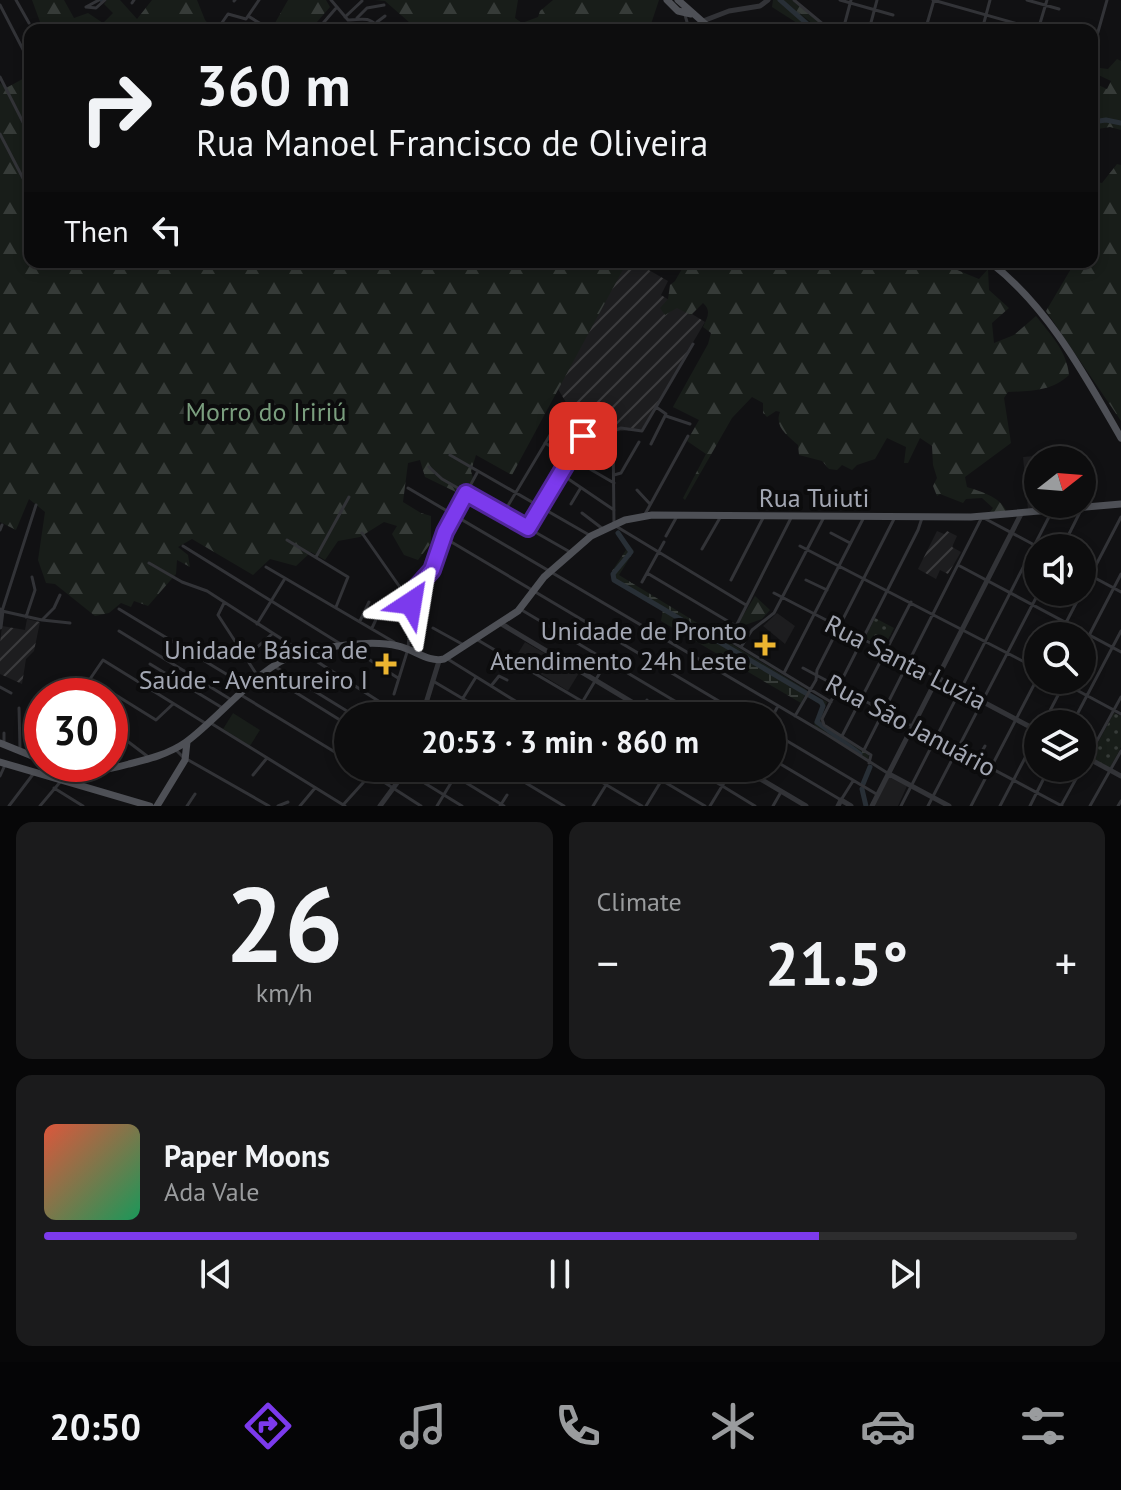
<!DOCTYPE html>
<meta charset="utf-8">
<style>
body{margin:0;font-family:"PT Sans",sans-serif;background:#1b1b1c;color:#f1f3f6;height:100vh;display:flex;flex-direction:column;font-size:30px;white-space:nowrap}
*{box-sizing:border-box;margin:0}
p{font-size:26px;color:#9a9c9e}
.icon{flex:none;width:44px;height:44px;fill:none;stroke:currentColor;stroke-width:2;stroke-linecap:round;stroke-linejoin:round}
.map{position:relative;height:806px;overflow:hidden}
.drawer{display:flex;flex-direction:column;gap:16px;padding:16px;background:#070708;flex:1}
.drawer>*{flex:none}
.banner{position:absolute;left:24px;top:24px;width:1074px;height:244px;border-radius:16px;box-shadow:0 4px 12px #0003,0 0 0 2px #2d2d2e;background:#0d0d0e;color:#f1f3f6;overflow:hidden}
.needle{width:52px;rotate:73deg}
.tools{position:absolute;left:1024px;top:446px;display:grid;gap:16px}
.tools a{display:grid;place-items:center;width:72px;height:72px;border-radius:50%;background:#0d0d0e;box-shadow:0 4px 12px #0003,0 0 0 2px #2d2d2e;font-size:40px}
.speed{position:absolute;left:24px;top:678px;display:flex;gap:16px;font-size:40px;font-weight:700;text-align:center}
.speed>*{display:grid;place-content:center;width:104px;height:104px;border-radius:50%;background:#0d0d0e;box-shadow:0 4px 12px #0003,0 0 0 2px #2d2d2e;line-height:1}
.speed .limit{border:12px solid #d22;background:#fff;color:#111}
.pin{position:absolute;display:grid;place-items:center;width:68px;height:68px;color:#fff;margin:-34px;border-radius:16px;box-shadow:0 4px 12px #0006}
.me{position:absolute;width:88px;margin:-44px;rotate:33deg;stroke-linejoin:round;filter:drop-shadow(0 0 6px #0008)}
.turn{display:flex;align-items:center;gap:28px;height:168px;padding:0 40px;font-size:36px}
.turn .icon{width:104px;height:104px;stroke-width:2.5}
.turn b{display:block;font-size:56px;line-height:68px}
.then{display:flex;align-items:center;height:76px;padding:0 40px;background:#0003;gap:16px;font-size:30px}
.big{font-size:60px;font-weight:800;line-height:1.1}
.drawer .widget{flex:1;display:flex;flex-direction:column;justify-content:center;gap:12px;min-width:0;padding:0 28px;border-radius:16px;background:#1b1b1c}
.drawer .dial{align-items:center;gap:0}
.dial b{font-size:104px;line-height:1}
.song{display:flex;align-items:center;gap:24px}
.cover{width:96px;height:96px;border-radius:12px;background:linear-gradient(135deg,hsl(10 70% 55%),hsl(150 70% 35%))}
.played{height:8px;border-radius:4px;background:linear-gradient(90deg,#7c3aed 75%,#2d2d2e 75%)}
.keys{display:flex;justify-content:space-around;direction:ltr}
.heat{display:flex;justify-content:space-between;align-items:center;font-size:44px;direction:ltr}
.drawer .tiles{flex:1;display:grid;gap:16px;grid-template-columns:1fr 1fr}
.widget:last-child{grid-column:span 2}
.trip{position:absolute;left:334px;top:702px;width:452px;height:80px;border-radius:40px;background:#0d0d0e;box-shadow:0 4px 12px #0003,0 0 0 2px #2d2d2e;font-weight:800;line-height:80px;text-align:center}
.menu{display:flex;height:128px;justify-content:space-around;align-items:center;background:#050506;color:#9a9c9e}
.menu .icon{width:56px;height:56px}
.menu .on{color:#7c3aed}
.menu b{font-size:36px;color:#f1f3f6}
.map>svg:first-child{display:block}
</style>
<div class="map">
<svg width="1121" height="806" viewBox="0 0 1121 806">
<defs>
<pattern id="industrial-furrows" width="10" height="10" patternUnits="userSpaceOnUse" patternTransform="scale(2)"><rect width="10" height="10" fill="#1d1d1f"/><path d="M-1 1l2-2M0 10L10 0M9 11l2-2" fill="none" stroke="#3b3b3d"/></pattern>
<pattern id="forest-firs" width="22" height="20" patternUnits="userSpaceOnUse" patternTransform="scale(2)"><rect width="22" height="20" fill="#181d19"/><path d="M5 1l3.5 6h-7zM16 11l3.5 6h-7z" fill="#363b38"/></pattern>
<pattern id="wetland-marsh" width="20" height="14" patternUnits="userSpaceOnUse" patternTransform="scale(2)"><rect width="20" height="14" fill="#181d19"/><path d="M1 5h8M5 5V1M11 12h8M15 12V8" fill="none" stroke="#363b38"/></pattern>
<pattern id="park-dots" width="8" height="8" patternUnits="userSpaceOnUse" patternTransform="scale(2)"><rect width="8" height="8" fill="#181d19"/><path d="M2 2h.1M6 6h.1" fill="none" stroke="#363b38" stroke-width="1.8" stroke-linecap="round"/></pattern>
</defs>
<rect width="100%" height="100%" fill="#111113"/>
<!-- built -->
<path fill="#1d1d1f" d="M1073 452 1083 460 1091 469 1082 487V460H1038V504L1072 505 1028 510 1023 457Z
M777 613 795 626 785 644 763 626Z
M525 642 579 673 568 691 515 658Z
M889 777 907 786 898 806H874Z"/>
<!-- industrial -->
<path fill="url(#industrial-furrows)" d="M624 262H639L640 265 668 281 661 295 705 322 642 429 611 432 573 414 558 389Z
M937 531 944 534 947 531 957 536 952 547 961 552 948 574 940 570 936 579 918 569Z
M27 619 40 622 34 651 26 659 22 684 0 674V643L2 626 25 630Z"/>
<!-- grass -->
<path fill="#181d19" d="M233 713 260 730 250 746 223 729Z"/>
<!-- forest -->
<path fill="url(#forest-firs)" d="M32 0H64L74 18 88 13 103 23 113 13 104 4 107 0H120L137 19 152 0H197L205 20 214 30H43Z
M288 0H326L330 7 310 30H271Z
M375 0H518L515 18 522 23 538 17 540 11 553 0H659L651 24 639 25 634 30H418L385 1Z
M773 0H793L828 30H820L795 9 818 30H808L772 7Z
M1117 59 1121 61V130L1110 127 1092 130V82L1107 89 1111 81 1092 72V67L1108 69Z
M30 75V262H516L522 268 535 262H627L512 475 476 455 471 471 473 478 462 495 425 477 420 460 408 463 403 502 421 513 431 516V543L418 560 404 555 392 534 397 526 384 522 360 537 338 541 325 560 311 552 296 566 270 559 253 575 192 539 178 547 188 555 190 567 177 560 176 574 148 606 134 601 131 607 121 603 109 613 95 616 55 584 46 583 38 560 45 512 29 499 16 530 0 522V83L6 88Z
M1117 164 1121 165V421L1046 311 1075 262H1092V181L1102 183Z
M686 262H938L979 279 988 269 989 290 1009 308 992 323 994 343 1014 335 1036 316C1050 334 1067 351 1069 375 1052 391 1032 391 1008 392L1004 398 1011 443 965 477 967 487C982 492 998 496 1006 510L1004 512H990L993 508 982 498 966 499 963 503 940 494 937 496 933 486 937 478 933 465 932 446 920 438 908 463H904L906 447 887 438 875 459 857 465 852 470 842 465 837 470 829 469 822 461 799 455 798 445C788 436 774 427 780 412L776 411 767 417 763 413V403L752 397 732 418 685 500 683 498 706 454 687 441 699 420 673 407 674 405 708 344 711 333 703 327C707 318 712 311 703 303L691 315 677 308 665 315 660 308 668 299 670 285 675 281Z
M755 596 770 610 762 619 745 625 739 622Z"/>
<!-- wetland -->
<path fill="url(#wetland-marsh)" d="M617 530 634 551 619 575 807 690 801 703 661 621 663 610 611 578 612 571 626 550Z
M810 693 827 702 820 719 822 724 869 754 868 760 815 726 814 723 822 706 810 698Z"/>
<!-- park -->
<path fill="url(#park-dots)" d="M875 618 894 628 884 647 865 638Z
M1114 713 1121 716V747L1110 768 1090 757Z"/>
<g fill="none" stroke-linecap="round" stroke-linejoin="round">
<!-- stream -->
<path stroke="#282f36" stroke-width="2" d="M101 1 102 0"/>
<!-- river -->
<path stroke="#282f36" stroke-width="5" d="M780 0 814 30
M1092 122 1106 120 1121 123
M618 533 631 552 613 574 614 580 821 702 823 706 817 722 860 754
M863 784 870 767
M862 789 866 806"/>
<!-- minor -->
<path stroke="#323337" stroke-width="3" d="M16 0 29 23
M331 0 348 20C370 18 368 18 383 30
M794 0 830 30
M840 0 893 15
M933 0 1039 30
M934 0 927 24 947 30
M1027 0 1059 9
M234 1 235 0
M132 3 134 0
M0 5 30 63
M86 7 96 8 105 0
M86 7 99 0
M248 16 271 30
M345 17 362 1
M357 18 367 8 384 5
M377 22 385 16
M219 27 228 14 246 19 259 0
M322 30 318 29 337 7
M387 30 397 29
M683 30 687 22 685 15
M843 30 851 0
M869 30 877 0
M982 30 990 0
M1038 30 1047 0
M1092 53 1107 0
M0 77 30 136
M0 134 26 184
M693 344 642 431 621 428 613 431 614 525 746 605
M666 416 690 424
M573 417 613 434
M545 443 614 483
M651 444 666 414 656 407
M450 455 591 536
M429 467 442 479 570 552
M561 474 614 510
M614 475 621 473 639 442
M408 488 826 734 889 774
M637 490 650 504
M571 504 580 489
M36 505 2 611 42 620 70 623
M582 513 603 529
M503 514 559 420
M644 516 688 436
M792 516 729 640 831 702
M528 528 583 436 613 454
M0 530 2 525
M362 533 411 603 408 649 394 694
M831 533 850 543
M666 536 676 518
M443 537 744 716
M287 540 348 577 336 607
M183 546 339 643
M800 546 1038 669
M1062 548 1082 508
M702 549 721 516
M316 557 349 497
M149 563 182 582 207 591 380 702
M958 565 1121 652
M266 567 394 642
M1082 571 1121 592
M647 573 736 626
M731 580 764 516
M806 580 827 590
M642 582 664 542
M774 593 938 678
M408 597 433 568 445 532 477 473
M224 603 218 615 257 675
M119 609 246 686
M520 609 700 716
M26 617 35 590 32 577
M42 620 54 608 60 595
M360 621 369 602
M257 624 284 580
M372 628 379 613 392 618
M433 628 462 644
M119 631 230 699
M1059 636 1121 517
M476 639 607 716
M741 647 752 630 774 613 824 517
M351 648 398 678
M1082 649 1121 574
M246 657 272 634
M446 658 517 702 548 716
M150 664 221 707
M277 668 355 716
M803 668 1062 806
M784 673 864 517
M266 674 348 725
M1058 680 1121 714
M433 681 492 716
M491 686 499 676 507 680
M0 687 11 693
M241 695 348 760
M463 698 476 677
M173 704 156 720 90 679 103 660 205 723
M19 708 20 748
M574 716 601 671
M638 716 647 700
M795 716 816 680 817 670 895 517
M772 717 778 706
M209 722 345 806
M1043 724 1066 680
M1072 724 1121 631
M110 728 147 756
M772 732 878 795
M842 736 911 602
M4 741V733
M864 750 982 517 1040 548
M177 751 183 757 269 806
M772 759 841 800 853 781
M977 760 985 746
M869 763 871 755 824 725 822 719 918 530 922 518
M362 768 421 806
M442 768 504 806
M501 768 564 806
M578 768 642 806
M641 768 705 806
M693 768 755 806
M1082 768 1121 697
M405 771 462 806
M253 775 267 758
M0 776 5 765
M599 780 606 768
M54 788 83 806
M343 805 371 774
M9 806 34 773
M40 806 61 781
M187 806 195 794
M278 806 288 802
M300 806 315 788
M437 806 460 768
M500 806 507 795
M593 806 606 785
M646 806 669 768
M710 806 733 768
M773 806 781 792
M901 806 1052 511
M928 806 1039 592
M971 806 1038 677
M1000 806 1038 733
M1030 806 1049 768
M1061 806 1082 768
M1090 806 1121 751
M1118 806 1121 801"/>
<!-- tertiary -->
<path stroke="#323337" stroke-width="5" d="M703 21 729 11 760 6 768 0
M0 610 2 611 0 627
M500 623 655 716
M938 678 1038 731
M422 716 439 661
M1082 755 1121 776
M742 768 806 806
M889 774 949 806
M380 806 408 768
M838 806 841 800 851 806
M872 806 1021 514"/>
<!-- primary -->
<path stroke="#4e5056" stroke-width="7" d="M667 0 678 11 691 14
M678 0 712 30
M990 262C1049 308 1084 374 1121 438
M0 743 42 760
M0 762 150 806
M52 764C79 775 101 772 129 764 149 759 169 754 186 742 217 720 261 665 295 655 323 647 370 639 398 646 414 649 428 663 444 659L518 611 544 577 591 536 625 520 652 515 971 517 1121 504
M157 806 185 760 187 742"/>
</g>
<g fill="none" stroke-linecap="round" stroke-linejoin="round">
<defs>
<path id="route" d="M411 603 408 597 432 570 445 532 466 493 528 528 583 436"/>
</defs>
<!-- route casing -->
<use href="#route" stroke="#51269a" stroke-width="20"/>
<!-- route -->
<use href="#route" stroke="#7c3aed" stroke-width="14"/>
</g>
<!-- markers -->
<g fill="#ecb530" stroke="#0c0c0d" stroke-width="3">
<path d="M761 633h8v8h8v8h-8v8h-8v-8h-8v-8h8z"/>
<path d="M382 652h8v8h8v8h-8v8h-8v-8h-8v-8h8z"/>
</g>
<g text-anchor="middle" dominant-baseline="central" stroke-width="8" stroke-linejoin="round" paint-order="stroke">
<!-- park labels -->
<g font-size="26" fill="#7a9e7e" stroke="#0c0c0d">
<text x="266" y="411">Morro do Iririú</text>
</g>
<!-- street labels -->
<g font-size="26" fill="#a3a7b3" stroke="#0c0c0d">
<text x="814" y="497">Rua Tuiuti</text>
<text transform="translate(906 662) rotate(27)">Rua Santa Luzia</text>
<text transform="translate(911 725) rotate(28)">Rua São Januário</text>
</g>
<!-- poi labels -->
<g font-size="26" fill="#a3a7b3" stroke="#0c0c0d" text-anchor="end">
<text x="747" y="630">Unidade de Pronto<tspan x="747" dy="30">Atendimento 24h Leste</tspan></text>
<text x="368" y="649">Unidade Básica de<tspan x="368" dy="30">Saúde - Aventureiro I</tspan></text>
</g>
</g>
</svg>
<div class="tools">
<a><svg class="needle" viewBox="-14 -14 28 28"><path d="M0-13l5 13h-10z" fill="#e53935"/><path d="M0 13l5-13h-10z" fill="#9a9c9e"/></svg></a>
<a><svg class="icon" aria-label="sound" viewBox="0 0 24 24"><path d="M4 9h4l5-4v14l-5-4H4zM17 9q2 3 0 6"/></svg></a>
<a><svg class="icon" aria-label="search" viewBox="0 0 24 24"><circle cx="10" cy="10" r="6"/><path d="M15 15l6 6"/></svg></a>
<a><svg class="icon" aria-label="layers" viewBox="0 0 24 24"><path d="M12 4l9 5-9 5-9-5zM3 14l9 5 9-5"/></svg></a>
</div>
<div class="speed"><div class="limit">30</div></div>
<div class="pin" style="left:583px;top:436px;background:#d93025"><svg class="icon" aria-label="arrive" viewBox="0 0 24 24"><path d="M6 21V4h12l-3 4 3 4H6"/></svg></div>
<svg class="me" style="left:411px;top:603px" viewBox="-20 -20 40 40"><path d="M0-17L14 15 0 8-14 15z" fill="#7c3aed" stroke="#fff" stroke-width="4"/></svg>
<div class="trip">20:53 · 3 min · 860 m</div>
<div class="banner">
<div class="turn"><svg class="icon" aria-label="right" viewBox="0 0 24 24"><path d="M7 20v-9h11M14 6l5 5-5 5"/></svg><div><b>360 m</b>Rua Manoel Francisco de Oliveira</div></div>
<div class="then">Then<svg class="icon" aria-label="left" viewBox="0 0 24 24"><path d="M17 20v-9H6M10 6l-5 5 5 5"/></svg></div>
</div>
</div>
<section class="drawer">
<div class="tiles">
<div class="widget dial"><b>26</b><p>km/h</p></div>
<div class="widget"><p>Climate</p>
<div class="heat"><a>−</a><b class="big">21.5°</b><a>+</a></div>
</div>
<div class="widget">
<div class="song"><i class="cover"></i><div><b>Paper Moons</b><p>Ada Vale</p></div></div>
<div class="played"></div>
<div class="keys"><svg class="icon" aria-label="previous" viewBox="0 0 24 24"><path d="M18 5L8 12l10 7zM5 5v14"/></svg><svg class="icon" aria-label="pause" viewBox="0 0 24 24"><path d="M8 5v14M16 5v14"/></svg><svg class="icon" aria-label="next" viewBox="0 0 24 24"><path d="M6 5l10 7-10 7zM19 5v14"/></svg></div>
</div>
</div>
</section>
<nav class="menu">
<b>20:50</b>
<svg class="icon on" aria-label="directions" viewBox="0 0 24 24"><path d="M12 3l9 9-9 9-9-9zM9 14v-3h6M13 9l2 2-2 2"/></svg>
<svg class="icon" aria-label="music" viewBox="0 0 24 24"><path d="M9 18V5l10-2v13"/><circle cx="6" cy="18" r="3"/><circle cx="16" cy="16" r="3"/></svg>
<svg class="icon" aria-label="phone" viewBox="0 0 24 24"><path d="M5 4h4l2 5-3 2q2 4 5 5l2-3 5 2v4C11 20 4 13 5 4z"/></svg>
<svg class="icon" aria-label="climate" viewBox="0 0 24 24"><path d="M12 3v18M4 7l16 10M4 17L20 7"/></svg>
<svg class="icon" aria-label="car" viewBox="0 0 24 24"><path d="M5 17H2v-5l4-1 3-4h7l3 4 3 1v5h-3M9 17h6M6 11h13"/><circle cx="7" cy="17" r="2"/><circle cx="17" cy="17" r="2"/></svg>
<svg class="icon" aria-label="filters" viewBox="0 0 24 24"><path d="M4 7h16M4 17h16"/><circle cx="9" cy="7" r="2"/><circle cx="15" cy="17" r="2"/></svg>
</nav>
